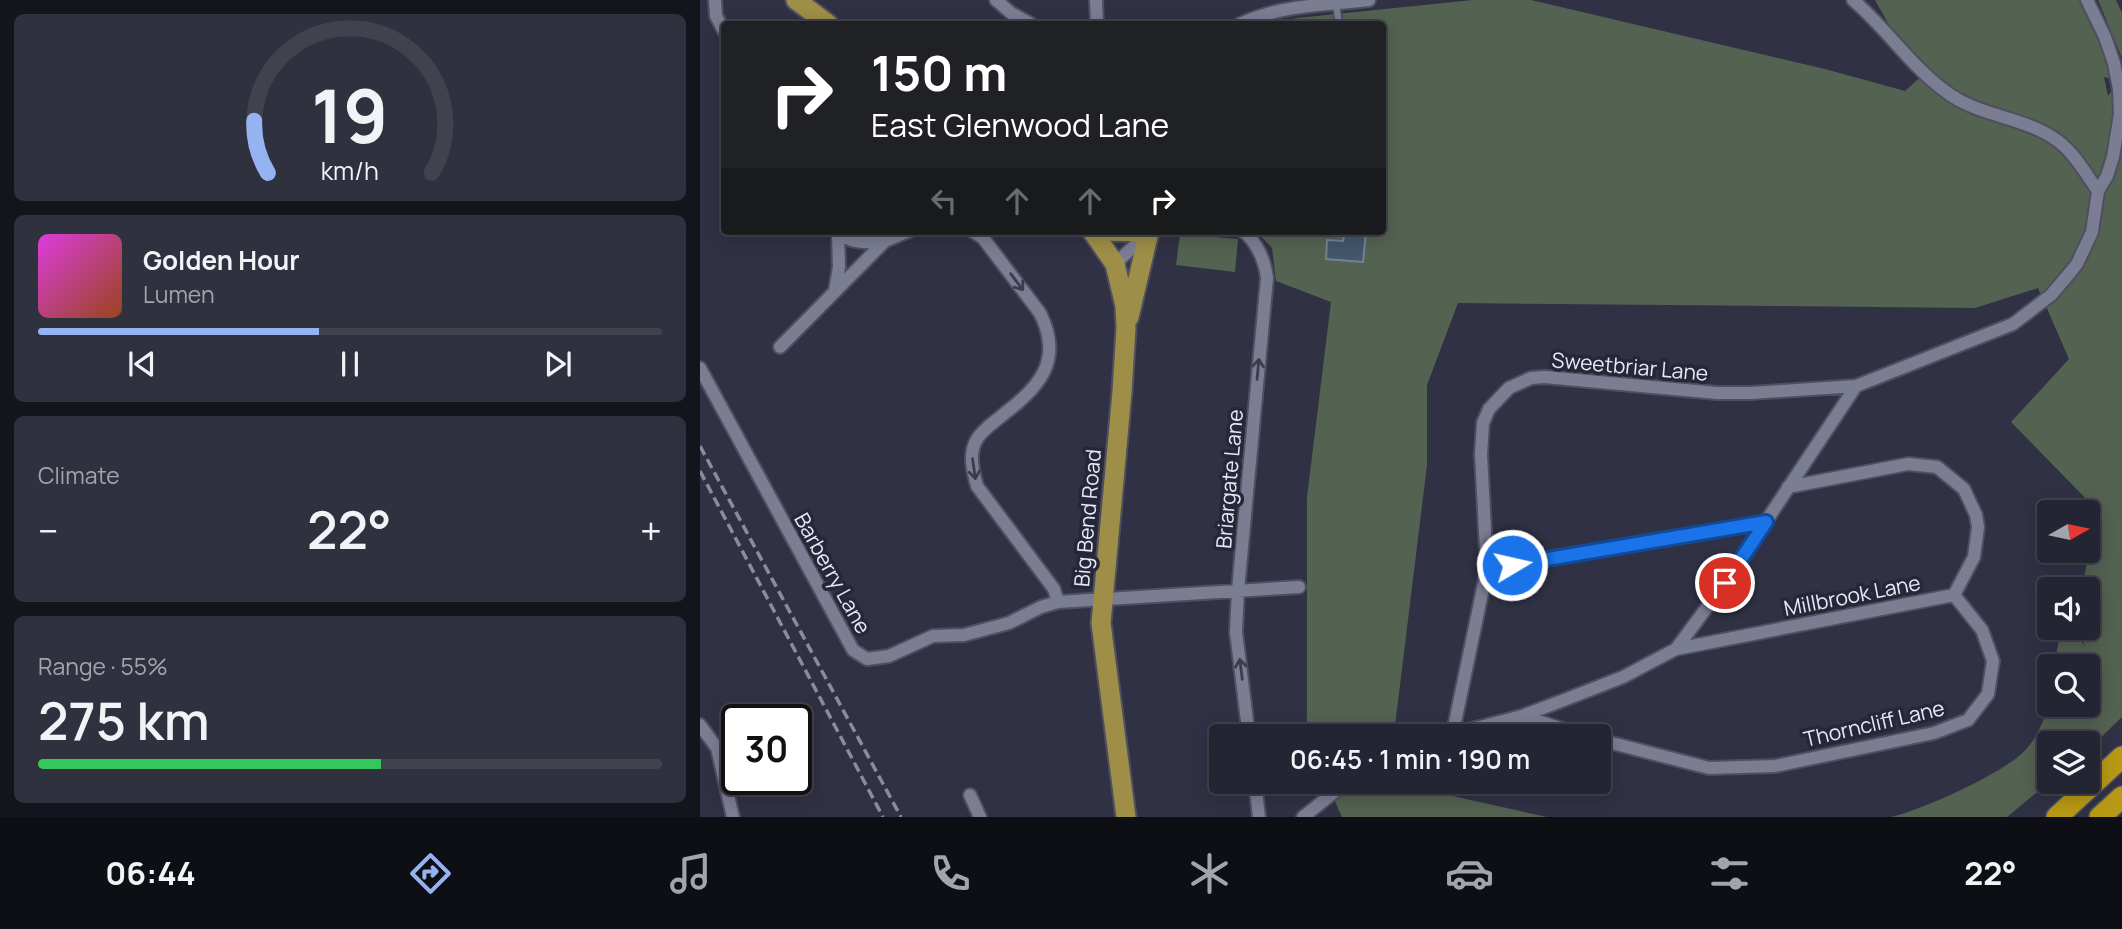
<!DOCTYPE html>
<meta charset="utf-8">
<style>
body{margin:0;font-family:Manrope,sans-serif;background:#30313f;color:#f1f3f6;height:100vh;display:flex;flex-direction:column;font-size:26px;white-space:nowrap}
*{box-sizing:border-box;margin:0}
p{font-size:23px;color:#a3a5ac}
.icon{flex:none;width:38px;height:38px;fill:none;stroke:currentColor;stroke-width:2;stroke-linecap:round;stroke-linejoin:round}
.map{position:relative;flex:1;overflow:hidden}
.panel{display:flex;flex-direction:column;gap:14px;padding:14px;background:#14141c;width:700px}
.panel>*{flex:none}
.guide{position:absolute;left:21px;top:21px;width:665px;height:214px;border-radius:7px;box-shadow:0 4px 18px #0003,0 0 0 2px #41424e;background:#202124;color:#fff;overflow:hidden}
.needle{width:46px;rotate:81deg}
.controls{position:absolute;left:1337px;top:500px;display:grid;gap:14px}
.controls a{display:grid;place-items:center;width:63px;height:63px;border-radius:7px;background:#242533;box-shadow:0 4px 18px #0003,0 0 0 2px #41424e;font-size:35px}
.speed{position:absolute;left:21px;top:704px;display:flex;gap:14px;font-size:35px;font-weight:700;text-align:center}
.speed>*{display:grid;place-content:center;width:91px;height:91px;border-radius:50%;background:#242533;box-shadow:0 4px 18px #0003,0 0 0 2px #41424e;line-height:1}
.speed .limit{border:4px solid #111;border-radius:10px;background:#fff;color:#111}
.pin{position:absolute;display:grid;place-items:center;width:60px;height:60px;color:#fff;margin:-30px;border:4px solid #fff;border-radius:50%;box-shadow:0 2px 7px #0007}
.me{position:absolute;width:77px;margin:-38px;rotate:81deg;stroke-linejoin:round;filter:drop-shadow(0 0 5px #0008)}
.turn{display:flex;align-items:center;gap:24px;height:147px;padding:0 35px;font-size:32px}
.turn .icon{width:91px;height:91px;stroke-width:2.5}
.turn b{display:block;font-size:49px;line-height:60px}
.lanes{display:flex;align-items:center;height:66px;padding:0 35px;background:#0003;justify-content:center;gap:35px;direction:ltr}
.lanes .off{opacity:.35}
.big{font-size:52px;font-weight:600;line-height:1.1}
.panel .widget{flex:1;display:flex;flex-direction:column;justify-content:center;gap:10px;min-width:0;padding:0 24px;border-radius:10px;background:#30313f}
.panel .dial{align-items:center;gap:0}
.dial svg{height:182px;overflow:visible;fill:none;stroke:#41424e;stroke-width:7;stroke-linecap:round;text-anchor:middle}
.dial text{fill:#f1f3f6;stroke:none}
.song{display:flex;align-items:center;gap:21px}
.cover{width:84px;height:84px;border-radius:10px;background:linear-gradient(135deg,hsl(300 70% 55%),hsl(20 70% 35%))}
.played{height:7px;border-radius:4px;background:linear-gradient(90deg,#95b2f1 45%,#41424e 45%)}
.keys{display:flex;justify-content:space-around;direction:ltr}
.heat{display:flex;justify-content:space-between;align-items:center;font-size:38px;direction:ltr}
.charge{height:10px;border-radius:5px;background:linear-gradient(90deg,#34c759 55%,#41424e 0)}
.trip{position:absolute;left:509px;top:724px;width:402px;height:70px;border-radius:7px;background:#242533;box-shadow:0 4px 18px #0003,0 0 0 2px #41424e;font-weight:600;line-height:70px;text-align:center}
.menu{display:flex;height:112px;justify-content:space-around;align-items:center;background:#0e0f14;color:#a3a5ac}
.menu .icon{width:49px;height:49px}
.menu .selected{color:#95b2f1}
.menu b{font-size:32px;color:#f1f3f6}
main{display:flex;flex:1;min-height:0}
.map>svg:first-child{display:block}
</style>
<main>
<section class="panel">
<div class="widget dial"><svg viewBox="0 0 100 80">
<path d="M14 69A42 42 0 1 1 86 69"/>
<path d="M14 69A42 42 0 0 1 8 46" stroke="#95b2f1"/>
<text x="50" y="56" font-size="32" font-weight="700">19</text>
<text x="50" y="72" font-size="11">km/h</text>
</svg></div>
<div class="widget">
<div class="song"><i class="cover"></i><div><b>Golden Hour</b><p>Lumen</p></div></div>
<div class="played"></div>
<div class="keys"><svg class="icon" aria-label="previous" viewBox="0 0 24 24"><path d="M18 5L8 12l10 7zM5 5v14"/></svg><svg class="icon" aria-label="pause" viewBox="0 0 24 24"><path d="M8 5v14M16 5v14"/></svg><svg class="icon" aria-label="next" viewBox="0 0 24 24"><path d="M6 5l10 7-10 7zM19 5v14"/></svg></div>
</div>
<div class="widget"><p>Climate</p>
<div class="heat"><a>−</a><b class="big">22°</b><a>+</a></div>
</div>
<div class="widget"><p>Range · 55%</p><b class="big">275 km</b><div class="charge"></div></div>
</section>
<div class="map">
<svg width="1422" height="817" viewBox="0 0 1422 817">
<rect width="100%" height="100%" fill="#303144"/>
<!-- green -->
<path fill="#546252" d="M773 0H831L1125 69 1205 91 1227 71 1193 32 1175 0H1381C1393 26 1406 51 1412 79L1404 77 1408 96 1413 89 1422 110V717L1388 750V744H1349V782L1307 817H1191C1224 809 1292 778 1319 756 1335 743 1346 719 1349 699V705H1388V667H1354L1359 639 1368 635 1377 636 1385 646 1379 628H1388V590H1382L1396 509 1311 422 1369 359 1338 288 1275 308 758 303 727 385V465L695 726 696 737H607V497L631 302 576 281 572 248 556 231H682V24H571L597 18Z
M1398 0H1416L1422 13V58Z
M480 234 538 239 535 272 476 265Z
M626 782H702L703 785 847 817H642Z"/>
<!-- water -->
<path fill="#41576b" stroke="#738395" stroke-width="2" d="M645 231H666L663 262 626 259 627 240 643 241Z"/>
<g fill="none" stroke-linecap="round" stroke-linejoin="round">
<defs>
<path id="service" d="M636 4 639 24"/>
<path id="minor" d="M15 0 16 16 24 31
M296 0 311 13 331 24
M396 0 397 24
M1153 0C1186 28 1210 65 1245 91 1278 117 1324 116 1358 141 1375 154 1386 174 1398 191
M540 24C580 5 626 5 669 0
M272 231 283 238 340 313C363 359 341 386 305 413 296 421 284 428 277 439 268 454 273 471 277 486L354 589 358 602
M543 231C557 242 565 261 567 278L538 590 536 632 549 737
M185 241 209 231
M415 264 448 233
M135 291 139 267 138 234
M80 347 185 241C169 243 148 244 136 231
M0 368 153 650 167 659 189 656 233 636 264 635 309 623 341 607 358 602 599 587
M787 569 1066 522
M976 649 1254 595
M822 716 888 737
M0 725 17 748 33 817
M753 732 787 569 781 454 783 423 789 409 809 388 831 378 845 377 1017 393H1051L1156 386
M741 737 822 716 864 700 923 677 976 649 1025 583 1156 386 1313 324 1351 295 1363 281 1377 264 1392 232 1398 191 1407 176 1413 157 1420 114 1419 89 1414 63 1405 37 1387 0
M900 740 1009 768 1075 766 1234 733 1268 720 1288 694 1293 661 1282 630 1254 595 1274 557 1278 527 1276 515 1264 489 1237 467 1208 464 1088 487
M555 782 559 817
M270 795 280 817
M603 817 647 782"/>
<path id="primary" d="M96 0 128 24
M392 231 415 264 425 306 426 328 422 392 401 623 426 817
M405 231 449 232 429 317"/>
<path id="motorway" d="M1357 817 1422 757
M1400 817 1422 797"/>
</defs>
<!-- service casing -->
<use href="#service" stroke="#4e4f5f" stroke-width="10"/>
<!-- minor casing -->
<use href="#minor" stroke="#4e4f5f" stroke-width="16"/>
<!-- primary casing -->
<use href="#primary" stroke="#4e4f5f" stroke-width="23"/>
<!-- motorway casing -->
<use href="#motorway" stroke="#4e4f5f" stroke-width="24"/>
<!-- service -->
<use href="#service" stroke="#7b7d93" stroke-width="6"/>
<!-- minor -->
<use href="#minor" stroke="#7b7d93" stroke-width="12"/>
<!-- primary -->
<use href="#primary" stroke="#9f8e47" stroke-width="19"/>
<!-- motorway -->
<use href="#motorway" stroke="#b79915" stroke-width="21"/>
<!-- rail -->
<path stroke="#8a8b9b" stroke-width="3.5" stroke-dasharray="10 5" stroke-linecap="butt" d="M0 446 201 817
M0 471 183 817"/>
</g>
<!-- one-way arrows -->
<defs><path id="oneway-shaft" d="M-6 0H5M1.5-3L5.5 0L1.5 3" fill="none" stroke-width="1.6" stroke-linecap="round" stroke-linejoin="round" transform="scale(1.75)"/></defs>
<g stroke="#3b3c50">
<use href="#oneway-shaft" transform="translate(317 282) rotate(53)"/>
<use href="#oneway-shaft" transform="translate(558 369) rotate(-85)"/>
<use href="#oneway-shaft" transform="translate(274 469) rotate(82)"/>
<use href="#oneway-shaft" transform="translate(541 669) rotate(-97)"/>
</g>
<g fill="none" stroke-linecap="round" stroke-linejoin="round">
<defs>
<path id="route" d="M812 565 1066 522 1025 583"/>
</defs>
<!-- route casing -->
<use href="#route" stroke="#114b97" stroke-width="18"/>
<!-- route -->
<use href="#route" stroke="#1a73e8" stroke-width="12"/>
</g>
<g text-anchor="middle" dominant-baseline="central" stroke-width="7" stroke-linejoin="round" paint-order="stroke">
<!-- street labels -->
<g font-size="21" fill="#e8e9f6" stroke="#262739">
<text transform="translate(930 366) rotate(5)">Sweetbriar Lane</text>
<text transform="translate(529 479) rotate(-85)">Briargate Lane</text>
<text transform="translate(387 518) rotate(-85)">Big Bend Road</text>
<text transform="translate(133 573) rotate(61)">Barberry Lane</text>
<text transform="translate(1152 595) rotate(-11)">Millbrook Lane</text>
<text transform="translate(1174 723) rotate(-13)">Thorncliff Lane</text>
</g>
</g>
</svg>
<div class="controls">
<a><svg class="needle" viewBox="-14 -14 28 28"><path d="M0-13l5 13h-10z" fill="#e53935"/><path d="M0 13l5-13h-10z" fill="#a3a5ac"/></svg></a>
<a><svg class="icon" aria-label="sound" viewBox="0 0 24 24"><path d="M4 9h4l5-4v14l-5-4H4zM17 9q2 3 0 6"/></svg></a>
<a><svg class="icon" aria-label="search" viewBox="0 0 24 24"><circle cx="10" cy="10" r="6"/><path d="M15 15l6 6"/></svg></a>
<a><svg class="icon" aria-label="layers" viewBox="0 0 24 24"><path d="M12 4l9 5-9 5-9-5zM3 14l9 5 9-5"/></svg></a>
</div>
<div class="speed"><div class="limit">30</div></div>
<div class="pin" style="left:1025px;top:583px;background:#d93025"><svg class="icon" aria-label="arrive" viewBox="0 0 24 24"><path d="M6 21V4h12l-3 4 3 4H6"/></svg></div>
<svg class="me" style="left:812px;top:565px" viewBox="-20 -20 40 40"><circle r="17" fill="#1a73e8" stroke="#fff" stroke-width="3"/><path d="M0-11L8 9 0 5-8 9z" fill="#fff"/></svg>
<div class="trip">06:45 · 1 min · 190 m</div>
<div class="guide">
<div class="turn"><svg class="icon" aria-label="right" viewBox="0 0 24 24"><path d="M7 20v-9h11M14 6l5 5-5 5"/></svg><div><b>150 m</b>East Glenwood Lane</div></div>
<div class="lanes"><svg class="icon off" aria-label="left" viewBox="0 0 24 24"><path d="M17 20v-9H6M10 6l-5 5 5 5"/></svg><svg class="icon off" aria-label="ahead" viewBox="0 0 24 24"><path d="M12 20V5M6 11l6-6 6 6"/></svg><svg class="icon off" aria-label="ahead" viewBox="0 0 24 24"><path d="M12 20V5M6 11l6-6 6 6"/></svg><svg class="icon" aria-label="right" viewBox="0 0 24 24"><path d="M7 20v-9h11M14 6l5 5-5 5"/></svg></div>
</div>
</div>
</main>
<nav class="menu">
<b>06:44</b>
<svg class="icon selected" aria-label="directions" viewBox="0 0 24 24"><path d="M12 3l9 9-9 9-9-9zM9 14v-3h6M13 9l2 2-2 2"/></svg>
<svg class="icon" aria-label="music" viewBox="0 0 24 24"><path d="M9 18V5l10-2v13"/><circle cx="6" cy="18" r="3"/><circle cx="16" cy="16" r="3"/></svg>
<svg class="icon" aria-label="phone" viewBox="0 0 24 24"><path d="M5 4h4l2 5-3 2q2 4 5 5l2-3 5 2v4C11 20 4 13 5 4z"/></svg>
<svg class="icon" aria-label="climate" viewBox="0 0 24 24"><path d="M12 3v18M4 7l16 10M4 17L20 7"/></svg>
<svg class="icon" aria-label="car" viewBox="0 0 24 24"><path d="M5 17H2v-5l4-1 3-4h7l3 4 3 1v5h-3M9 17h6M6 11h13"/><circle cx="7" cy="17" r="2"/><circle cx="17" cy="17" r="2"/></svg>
<svg class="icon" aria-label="filters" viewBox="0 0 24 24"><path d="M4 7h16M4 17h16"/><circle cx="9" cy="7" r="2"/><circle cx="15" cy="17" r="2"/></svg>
<b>22°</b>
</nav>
